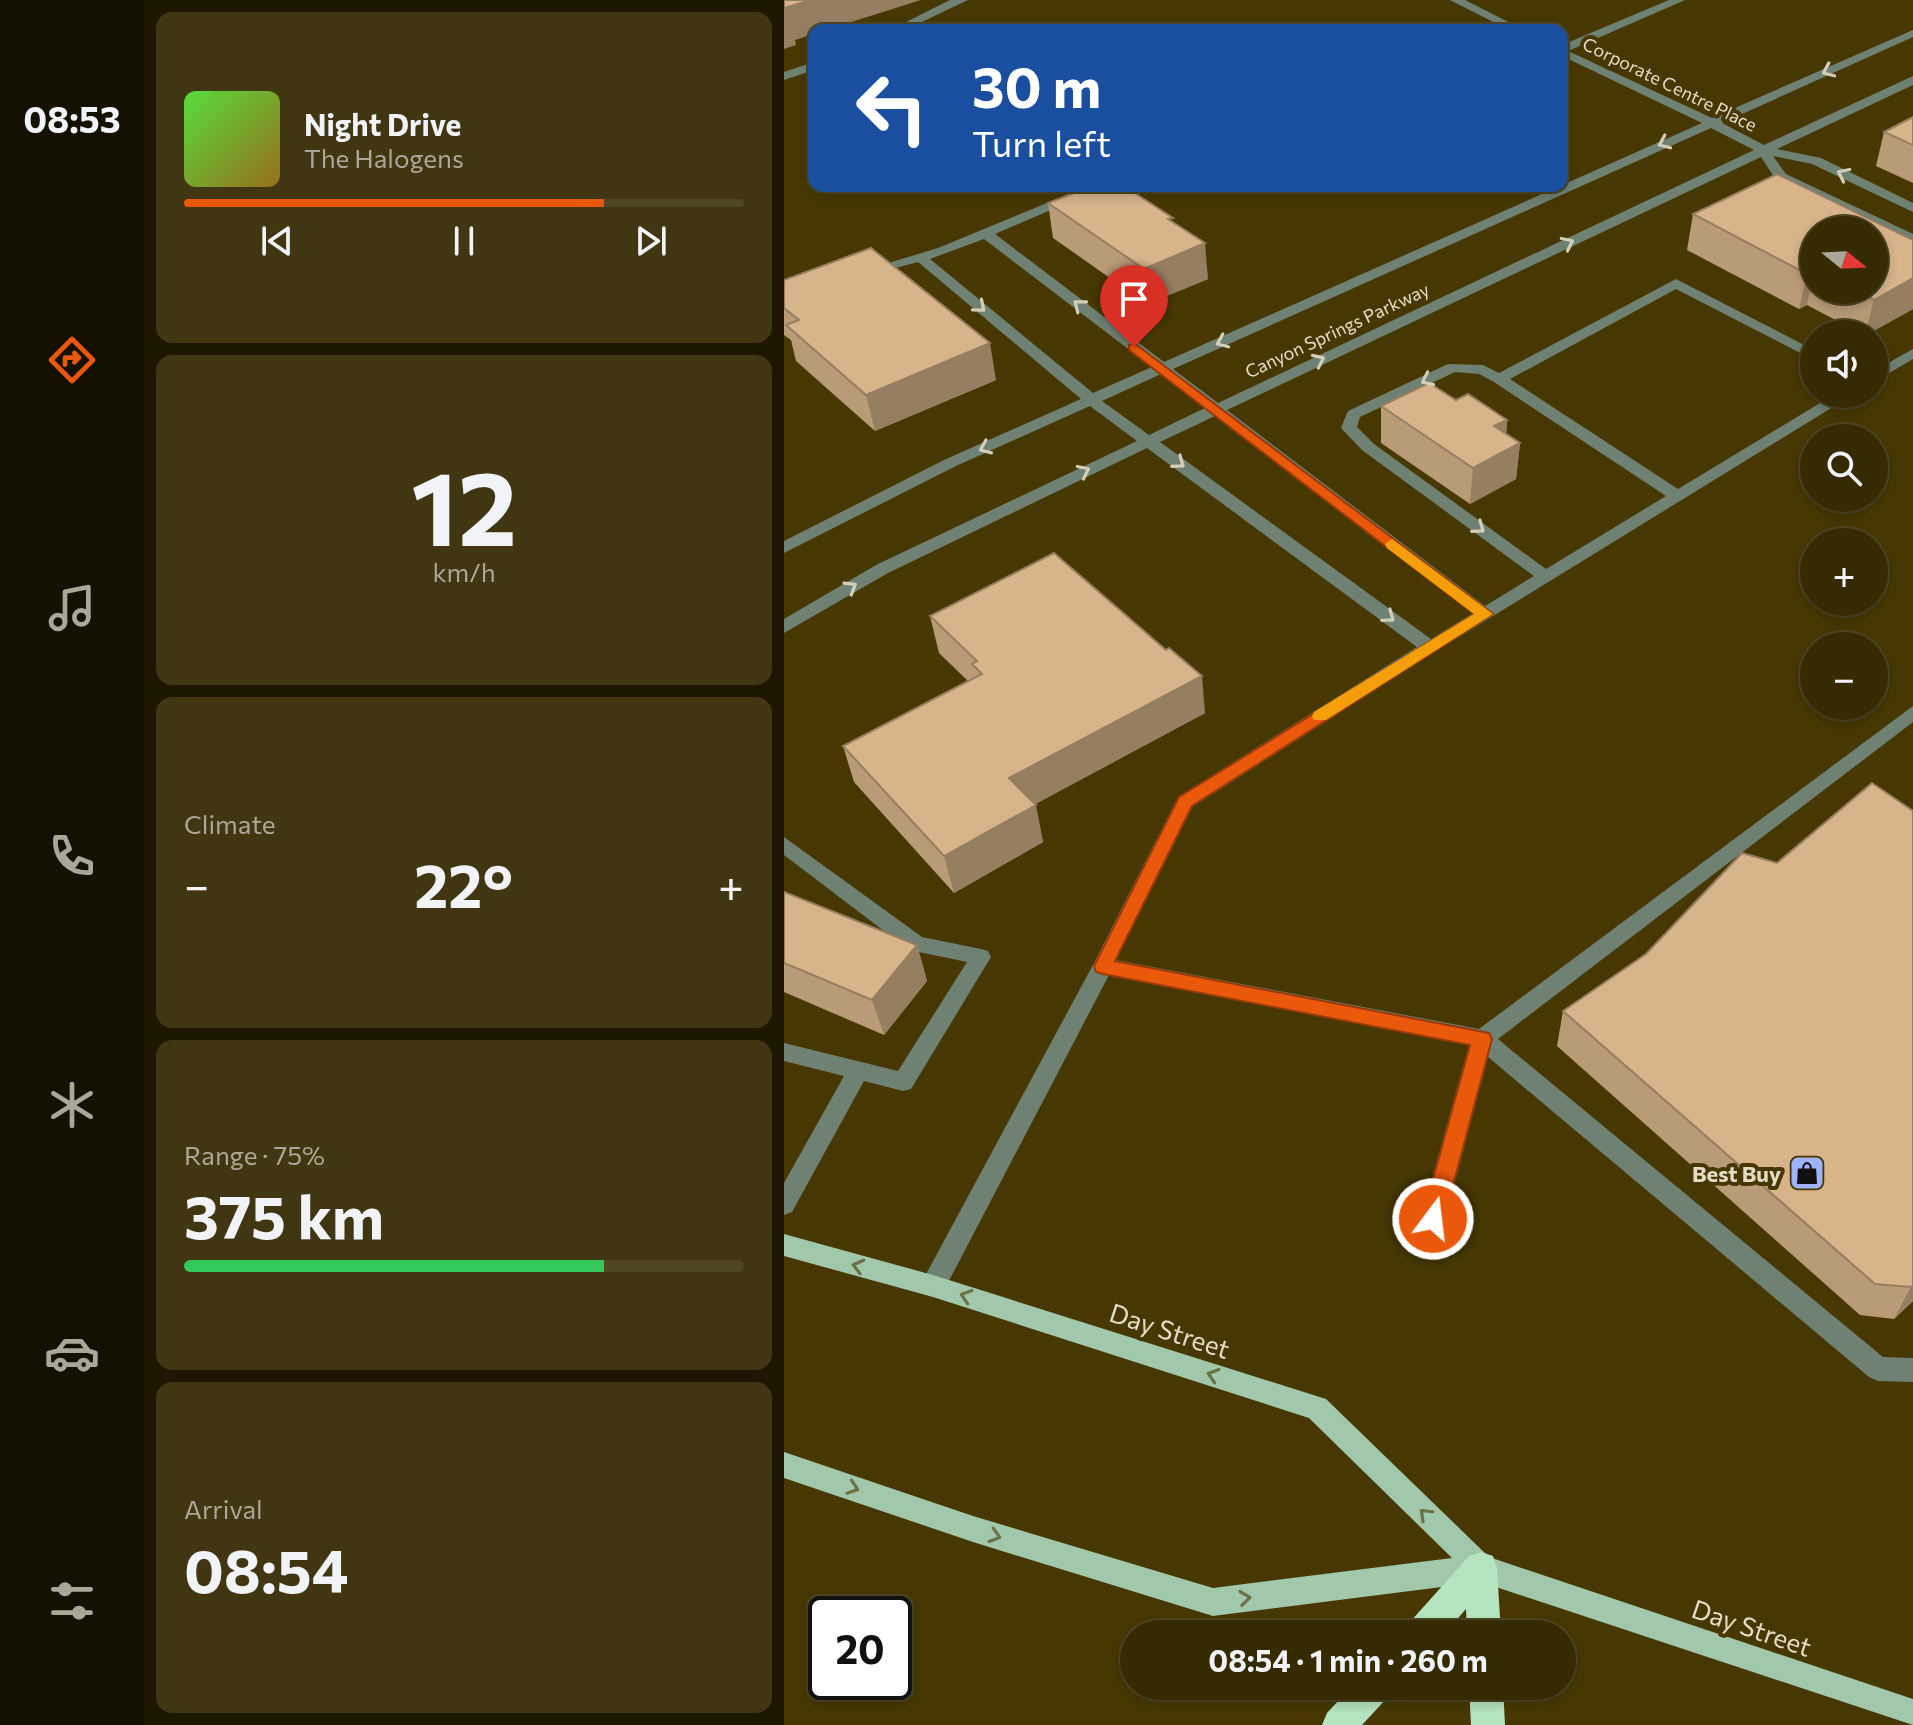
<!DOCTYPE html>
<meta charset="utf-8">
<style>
body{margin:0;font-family:Commissioner,sans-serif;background:#403611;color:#f1f3f6;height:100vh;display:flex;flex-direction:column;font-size:30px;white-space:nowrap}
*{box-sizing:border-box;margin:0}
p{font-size:26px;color:#aaa799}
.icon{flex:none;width:44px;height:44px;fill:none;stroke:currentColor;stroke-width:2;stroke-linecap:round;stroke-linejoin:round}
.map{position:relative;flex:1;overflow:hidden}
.sheet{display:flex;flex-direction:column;gap:12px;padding:12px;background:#1d1701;width:640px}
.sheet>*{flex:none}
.guide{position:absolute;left:24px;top:24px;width:760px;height:168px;border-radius:16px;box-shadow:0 4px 12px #0003,0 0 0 2px #4f4624;background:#1a4fa0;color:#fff;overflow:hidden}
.needle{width:52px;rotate:108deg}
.fabs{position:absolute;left:1016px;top:216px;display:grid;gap:16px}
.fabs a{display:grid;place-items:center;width:88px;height:88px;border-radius:50%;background:#352a02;box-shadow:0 4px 12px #0003,0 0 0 2px #4f4624;font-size:40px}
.speed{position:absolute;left:24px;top:1596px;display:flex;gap:16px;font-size:40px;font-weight:700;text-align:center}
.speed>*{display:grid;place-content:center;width:104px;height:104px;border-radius:50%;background:#352a02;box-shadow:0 4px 12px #0003,0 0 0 2px #4f4624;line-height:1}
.speed .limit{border:4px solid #111;border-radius:12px;background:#fff;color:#111}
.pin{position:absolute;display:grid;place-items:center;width:68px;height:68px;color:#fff;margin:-82px -34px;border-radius:50% 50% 50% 0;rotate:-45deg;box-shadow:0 0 8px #0007}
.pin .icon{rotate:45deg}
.me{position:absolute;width:88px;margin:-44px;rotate:15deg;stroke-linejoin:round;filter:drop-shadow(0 0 6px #0008)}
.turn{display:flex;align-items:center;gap:28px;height:168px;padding:0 32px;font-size:36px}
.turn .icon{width:104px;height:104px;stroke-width:2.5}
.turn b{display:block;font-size:56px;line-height:68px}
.big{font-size:60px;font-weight:700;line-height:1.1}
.sheet .widget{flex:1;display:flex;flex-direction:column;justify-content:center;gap:12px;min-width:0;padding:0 28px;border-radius:16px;background:#403611}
.sheet .dial{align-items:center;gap:0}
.dial b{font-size:104px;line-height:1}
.song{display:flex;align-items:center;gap:24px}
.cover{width:96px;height:96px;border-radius:12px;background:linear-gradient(135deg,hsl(110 70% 55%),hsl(40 70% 35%))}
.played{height:8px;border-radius:4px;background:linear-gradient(90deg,#ea580c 75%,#4f4624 75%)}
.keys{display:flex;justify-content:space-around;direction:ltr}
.heat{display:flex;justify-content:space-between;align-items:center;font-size:44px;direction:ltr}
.charge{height:12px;border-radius:6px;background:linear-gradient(90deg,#34c759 75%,#4f4624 0)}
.trip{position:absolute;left:336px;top:1620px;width:456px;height:80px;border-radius:40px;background:#352a02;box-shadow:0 4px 12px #0003,0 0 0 2px #4f4624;font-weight:700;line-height:80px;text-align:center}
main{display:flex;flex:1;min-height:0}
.tabs{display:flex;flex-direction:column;width:144px;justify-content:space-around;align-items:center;background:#151101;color:#aaa799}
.tabs .icon{width:56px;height:56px}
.tabs .active{color:#ea580c}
.tabs b{font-size:36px;color:#f1f3f6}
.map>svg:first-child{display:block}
</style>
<main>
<nav class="tabs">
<b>08:53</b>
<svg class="icon active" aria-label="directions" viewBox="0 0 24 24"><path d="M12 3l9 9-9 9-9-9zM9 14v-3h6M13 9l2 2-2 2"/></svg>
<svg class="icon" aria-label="music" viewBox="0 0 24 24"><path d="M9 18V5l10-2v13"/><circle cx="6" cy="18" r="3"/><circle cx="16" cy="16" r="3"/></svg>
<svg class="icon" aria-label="phone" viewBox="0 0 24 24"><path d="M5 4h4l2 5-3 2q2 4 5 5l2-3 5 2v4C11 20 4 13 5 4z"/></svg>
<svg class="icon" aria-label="climate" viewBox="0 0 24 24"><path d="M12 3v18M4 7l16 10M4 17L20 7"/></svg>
<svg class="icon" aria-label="car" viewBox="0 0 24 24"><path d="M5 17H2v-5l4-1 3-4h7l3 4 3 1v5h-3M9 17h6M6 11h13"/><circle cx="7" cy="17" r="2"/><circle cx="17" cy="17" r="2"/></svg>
<svg class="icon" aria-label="filters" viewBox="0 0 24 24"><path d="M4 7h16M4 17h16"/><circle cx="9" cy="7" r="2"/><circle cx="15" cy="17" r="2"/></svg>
</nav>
<section class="sheet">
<div class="widget">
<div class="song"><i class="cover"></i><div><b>Night Drive</b><p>The Halogens</p></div></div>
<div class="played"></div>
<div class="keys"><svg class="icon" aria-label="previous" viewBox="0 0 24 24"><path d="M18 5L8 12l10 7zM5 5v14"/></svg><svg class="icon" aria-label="pause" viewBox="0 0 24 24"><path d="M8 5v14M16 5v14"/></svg><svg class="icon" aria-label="next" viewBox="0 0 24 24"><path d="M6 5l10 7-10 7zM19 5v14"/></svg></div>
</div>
<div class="widget dial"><b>12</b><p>km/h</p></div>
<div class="widget"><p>Climate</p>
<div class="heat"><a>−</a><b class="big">22°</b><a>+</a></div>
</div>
<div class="widget"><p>Range · 75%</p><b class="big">375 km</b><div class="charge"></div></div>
<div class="widget"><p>Arrival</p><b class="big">08:54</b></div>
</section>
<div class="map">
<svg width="1129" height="1725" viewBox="0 0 1129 1725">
<rect width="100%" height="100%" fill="#473803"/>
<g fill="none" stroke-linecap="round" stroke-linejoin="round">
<!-- minor -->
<path fill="#6e8173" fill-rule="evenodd" d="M166 0H184L121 30H106Z
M666 0H681L740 30H725Z
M885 0H901L784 51 928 118 1129 30V37L938 123 980 145 1129 76V85L993 149 1037 158 1129 203V212L1028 164 989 156 1002 174 1129 234V243L992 180 977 157 443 410 701 606 750 576 578 450 557 428 564 411 664 364 699 365 715 373 892 279 1030 350V360L892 289 726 379 894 489 1051 394H1070L652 651 408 807 332 960 695 1029 1129 706V722L714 1039 1099 1357 1129 1358V1382L1094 1381 1085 1377 704 1057 661 1219 657 1226 649 1230 641 1226 637 1219 685 1045 325 975 158 1294 149 1297 140 1294 137 1286 140 1278 310 963 394 797 633 647 363 448 104 573 0 633V619L92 565 353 441 306 406 172 466 0 553V541L160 460 297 399 134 262 82 276 75 272 154 248 304 186H322L211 234 380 362 918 123 778 56V45ZM927 128 970 150 434 403 389 369ZM200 239 368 367 309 393 146 259ZM671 372 695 374 710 382 882 496 762 569 590 444 573 427 576 417ZM377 374 421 408 365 435 318 401ZM431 416 689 613 647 639 376 442Z
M30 62V70L0 80V72Z
M1129 349V359L1090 382V371Z
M0 837 138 937 197 949 204 951 207 957 127 1089 119 1091 80 1081 8 1212 0 1215V1183L60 1076 0 1061V1043L114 1071 183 962 125 950 0 855Z"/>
<!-- major -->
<path fill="#a1c8aa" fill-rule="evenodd" d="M0 1234 149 1275 542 1399 705 1557 1129 1699V1725L697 1582 429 1616 189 1542 0 1478V1452L189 1516 429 1588 668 1558 525 1418 149 1297 0 1256Z"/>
<!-- highway -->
<path fill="#b5e4c0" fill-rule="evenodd" d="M697 1552 709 1556 713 1568 717 1634H683L682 1609 660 1634H621L626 1622 685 1556Z
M568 1686H608L603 1698 578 1725H538L543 1713Z
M685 1686H719L721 1725H687Z"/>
</g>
<!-- wall -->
<path fill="#b99b77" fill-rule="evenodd" d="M1129 117V183L1092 166 1100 132Z
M264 203 389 223 424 279 363 304 269 238Z
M909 214 1129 240V309L1084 334H1078L1023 305 1015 309 903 250ZM1030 230 1090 290H1030Z
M0 280 212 380 91 431 12 361 7 340 0 335Z
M672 400 723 420 722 434 736 443 732 479 686 504 597 443V406Z
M146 616 421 713 251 804 259 842 170 893 70 782 59 746 184 681 155 653Z
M1129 811V1301L1110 1319 1076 1315 773 1046 779 1011 993 863Z
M0 892 133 945 143 981 100 1035 0 992Z"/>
<!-- shaded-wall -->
<path fill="#967e61" d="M27 0H137L42 30H30V34L11 40 12 45 0 49V8Z
M421 243 424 279 363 304 360 269Z
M1030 270 1023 305 1015 309 1023 274Z
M1129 278V309L1084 334H1081L1090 300Z
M206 343 212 380 91 431 82 395Z
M723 420 721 451 736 443 732 479 686 504 689 468 710 426Z
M418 676 421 713 233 814 225 778Z
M252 805 259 842 170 893 160 856Z
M133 945 143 981 100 1035 88 1000Z
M1129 1285V1301L1110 1319 1127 1287Z"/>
<!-- building -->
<path fill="#d7b48a" stroke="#967e61" stroke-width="2" d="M0 0H27L0 8Z
M1129 117V145L1100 132Z
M993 174 1129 240V278L1090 300 1071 290H1090V230H1030V270L1023 274 909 214Z
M308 186H340L389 218 384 219 421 243 360 269 264 203Z
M87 248 206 343 82 395 2 325 15 320 0 308V280Z
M645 383 672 400 684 394 723 420 710 426 736 443 689 468 597 406Z
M270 553 382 650 385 648 418 676 225 778 252 805 160 856 59 746 198 674 188 664 193 661 146 616Z
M1088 783 1129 811V1285L1127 1287 1091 1284 779 1011 862 954 958 853 993 863Z
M0 892 133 945 88 1000 0 963Z"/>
<!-- one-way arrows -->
<defs><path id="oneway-chevron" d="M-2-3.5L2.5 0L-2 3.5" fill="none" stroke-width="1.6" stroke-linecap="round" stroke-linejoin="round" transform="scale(2)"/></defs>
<g stroke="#d2ceb7">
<use href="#oneway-chevron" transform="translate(1044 71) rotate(156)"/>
<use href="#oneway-chevron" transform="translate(880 143) rotate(156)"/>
<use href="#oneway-chevron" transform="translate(1059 174) rotate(-154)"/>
<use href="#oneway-chevron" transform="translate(784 243) rotate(-26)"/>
<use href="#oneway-chevron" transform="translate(295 305) rotate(-142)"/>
<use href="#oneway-chevron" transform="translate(196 307) rotate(40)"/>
<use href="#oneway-chevron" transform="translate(438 342) rotate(156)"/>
<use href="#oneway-chevron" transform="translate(535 360) rotate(-25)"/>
<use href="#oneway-chevron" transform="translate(643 380) rotate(155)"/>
<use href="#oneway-chevron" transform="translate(201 448) rotate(157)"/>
<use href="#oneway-chevron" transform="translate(395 463) rotate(36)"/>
<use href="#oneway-chevron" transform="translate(300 471) rotate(-26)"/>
<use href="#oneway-chevron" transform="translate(695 528) rotate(36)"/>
<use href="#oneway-chevron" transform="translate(67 587) rotate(-31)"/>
<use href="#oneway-chevron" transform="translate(605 617) rotate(36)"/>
</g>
<g stroke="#6b7246">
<use href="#oneway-chevron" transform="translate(74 1266) rotate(-165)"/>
<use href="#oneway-chevron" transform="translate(182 1296) rotate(-162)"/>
<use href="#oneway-chevron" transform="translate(429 1375) rotate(-162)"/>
<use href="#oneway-chevron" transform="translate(69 1488) rotate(19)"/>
<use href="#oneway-chevron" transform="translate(641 1514) rotate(-136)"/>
<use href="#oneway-chevron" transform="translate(211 1536) rotate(17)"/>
<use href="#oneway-chevron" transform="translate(461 1598) rotate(-7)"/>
</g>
<!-- route -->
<path fill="#ea580c" stroke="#983908" stroke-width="2" d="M350 343 709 614 408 806 331 961 705 1033 708 1039 660 1219 657 1226 649 1229 642 1226 638 1219 686 1045 319 974 312 972 310 966 395 797 690 614 345 350V345Z"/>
<!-- slow -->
<path fill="#f59e0b" d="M608 539 709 614 542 720H530L528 716 530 712 690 614 603 548 601 544Z"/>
<!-- icons -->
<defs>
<symbol id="shop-square" viewBox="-11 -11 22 22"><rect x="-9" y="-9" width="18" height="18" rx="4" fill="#9fb3fd" stroke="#473803"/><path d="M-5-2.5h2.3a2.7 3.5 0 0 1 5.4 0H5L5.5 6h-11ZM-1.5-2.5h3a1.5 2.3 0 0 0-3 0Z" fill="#111"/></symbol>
</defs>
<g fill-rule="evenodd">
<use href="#shop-square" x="1003" y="1153" width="40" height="40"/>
</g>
<g text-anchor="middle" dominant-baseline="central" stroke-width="8" stroke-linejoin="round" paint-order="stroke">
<!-- far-street labels -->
<g font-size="18" fill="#e4dcc3" stroke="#473803">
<text transform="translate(886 84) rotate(26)">Corporate Centre Place</text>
<text transform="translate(553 330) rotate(-25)">Canyon Springs Parkway</text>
</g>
<!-- poi labels -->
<g font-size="22" font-weight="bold" fill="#e4dcc3" stroke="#473803" text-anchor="end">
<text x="997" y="1173">Best Buy</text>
</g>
<!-- near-street labels -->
<g font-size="26" fill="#e4dcc3" stroke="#473803">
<text transform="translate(386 1330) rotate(18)">Day Street</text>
<text transform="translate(968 1627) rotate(19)">Day Street</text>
</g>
</g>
</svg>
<div class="fabs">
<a><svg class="needle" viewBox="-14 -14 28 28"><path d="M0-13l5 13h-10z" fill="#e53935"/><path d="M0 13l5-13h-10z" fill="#aaa799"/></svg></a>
<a><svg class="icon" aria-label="sound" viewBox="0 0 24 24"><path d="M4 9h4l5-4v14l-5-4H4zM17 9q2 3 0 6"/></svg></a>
<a><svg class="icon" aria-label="search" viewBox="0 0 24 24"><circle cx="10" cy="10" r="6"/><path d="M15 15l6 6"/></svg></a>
<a>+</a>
<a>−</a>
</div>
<div class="speed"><div class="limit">20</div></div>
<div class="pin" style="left:350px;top:347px;background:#d93025"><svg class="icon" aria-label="arrive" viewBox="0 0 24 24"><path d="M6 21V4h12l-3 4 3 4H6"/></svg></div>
<svg class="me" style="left:649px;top:1219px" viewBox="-20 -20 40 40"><circle r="17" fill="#ea580c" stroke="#fff" stroke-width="3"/><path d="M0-11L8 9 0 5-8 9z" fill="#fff"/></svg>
<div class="trip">08:54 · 1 min · 260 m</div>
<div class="guide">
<div class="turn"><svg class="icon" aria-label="left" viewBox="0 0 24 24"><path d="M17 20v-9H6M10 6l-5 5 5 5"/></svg><div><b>30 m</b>Turn left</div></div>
</div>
</div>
</main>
